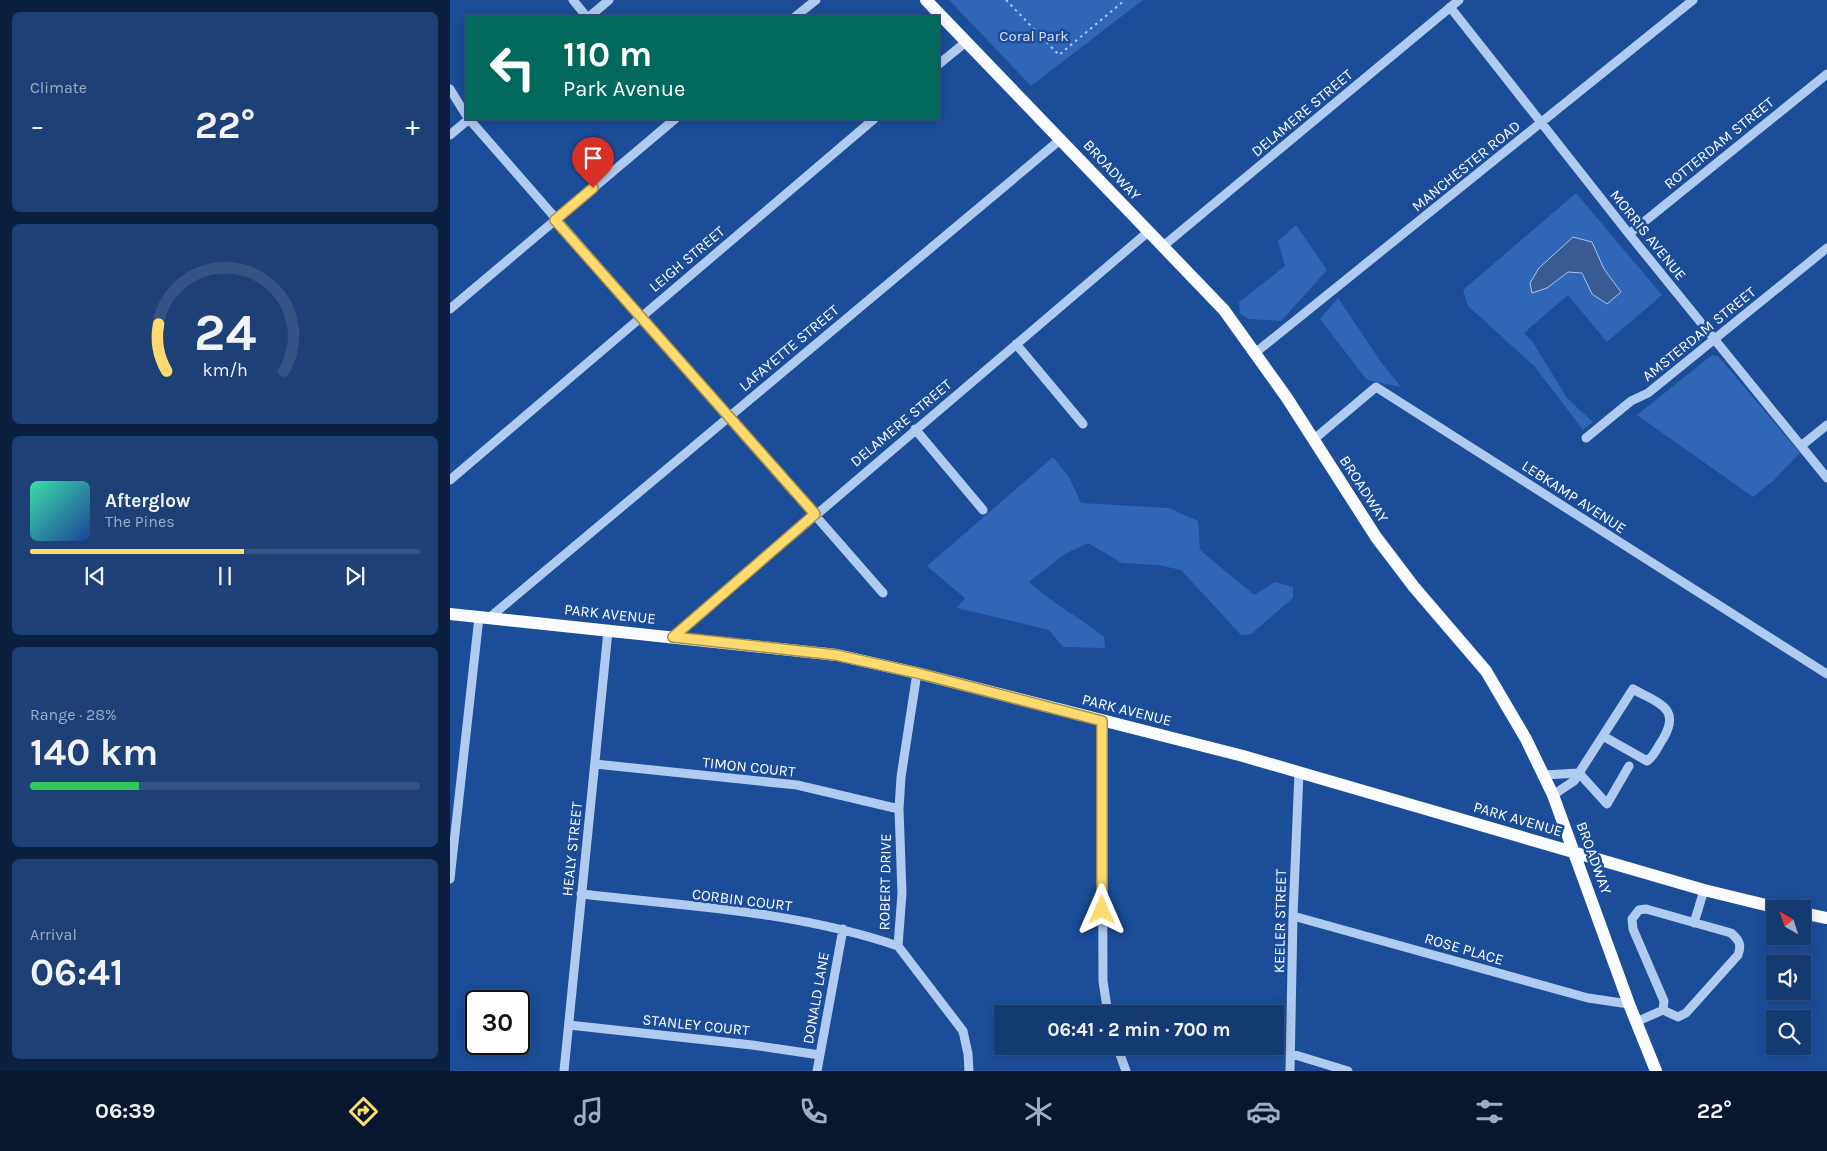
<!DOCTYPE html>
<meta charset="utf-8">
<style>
body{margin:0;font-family:Karla,sans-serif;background:#1d4177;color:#f1f3f6;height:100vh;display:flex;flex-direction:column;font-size:19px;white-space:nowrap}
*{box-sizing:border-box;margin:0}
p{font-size:16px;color:#9dadc4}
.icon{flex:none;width:28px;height:28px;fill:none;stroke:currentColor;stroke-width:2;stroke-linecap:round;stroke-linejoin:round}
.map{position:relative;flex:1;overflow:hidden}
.sheet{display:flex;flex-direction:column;gap:12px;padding:12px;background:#0b203f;width:450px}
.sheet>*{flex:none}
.hud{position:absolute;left:15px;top:15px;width:475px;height:105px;border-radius:0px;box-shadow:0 2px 12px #0003,0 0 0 1px #335484;background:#00695c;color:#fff;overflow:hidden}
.needle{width:32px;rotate:321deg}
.buttons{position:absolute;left:1316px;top:900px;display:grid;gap:10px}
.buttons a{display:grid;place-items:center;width:45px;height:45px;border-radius:0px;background:#143a72;box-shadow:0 2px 12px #0003,0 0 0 1px #335484;font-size:25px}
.speed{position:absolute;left:15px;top:990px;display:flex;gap:10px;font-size:25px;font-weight:700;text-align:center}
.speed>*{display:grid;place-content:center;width:65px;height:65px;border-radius:50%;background:#143a72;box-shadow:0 2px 12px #0003,0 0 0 1px #335484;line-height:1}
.speed .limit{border:2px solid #111;border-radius:8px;background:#fff;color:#111}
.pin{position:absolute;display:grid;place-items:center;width:42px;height:42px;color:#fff;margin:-51px -21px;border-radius:50% 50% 50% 0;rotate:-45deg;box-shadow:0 0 5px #0007}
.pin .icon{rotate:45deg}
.me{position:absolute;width:55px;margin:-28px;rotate:0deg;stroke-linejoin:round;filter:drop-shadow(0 0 4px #0008)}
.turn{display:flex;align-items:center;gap:18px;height:105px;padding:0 15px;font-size:22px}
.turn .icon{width:65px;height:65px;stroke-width:2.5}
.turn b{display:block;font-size:35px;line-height:42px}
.big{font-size:38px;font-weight:700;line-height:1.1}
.sheet .card{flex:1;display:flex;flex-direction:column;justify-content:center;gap:8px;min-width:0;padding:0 18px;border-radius:8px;background:#1d4177}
.sheet .dial{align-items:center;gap:0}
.dial svg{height:130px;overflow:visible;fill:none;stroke:#335484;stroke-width:7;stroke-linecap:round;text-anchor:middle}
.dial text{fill:#f1f3f6;stroke:none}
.song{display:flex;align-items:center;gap:15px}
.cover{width:60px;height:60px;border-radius:8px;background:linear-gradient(135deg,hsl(160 70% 55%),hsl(220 70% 35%))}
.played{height:5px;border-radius:2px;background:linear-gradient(90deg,#ffdb6f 55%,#335484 55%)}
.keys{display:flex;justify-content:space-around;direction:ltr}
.heat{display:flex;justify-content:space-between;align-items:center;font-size:28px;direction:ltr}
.charge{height:8px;border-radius:4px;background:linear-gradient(90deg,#34c759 28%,#335484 0)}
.trip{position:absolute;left:544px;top:1005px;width:290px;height:50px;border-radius:0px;background:#143a72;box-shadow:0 2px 12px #0003,0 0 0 1px #335484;font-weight:700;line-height:50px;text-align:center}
.menu{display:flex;height:80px;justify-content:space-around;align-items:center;background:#08172e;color:#9dadc4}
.menu .icon{width:35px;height:35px}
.menu .selected{color:#ffdb6f}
.menu b{font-size:22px;color:#f1f3f6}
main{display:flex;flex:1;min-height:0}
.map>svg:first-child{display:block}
</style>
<main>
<section class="sheet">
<div class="card"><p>Climate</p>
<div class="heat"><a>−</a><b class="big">22°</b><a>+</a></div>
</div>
<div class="card dial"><svg viewBox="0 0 100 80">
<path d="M14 69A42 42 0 1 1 86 69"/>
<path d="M14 69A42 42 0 0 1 9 40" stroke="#ffdb6f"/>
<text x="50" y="56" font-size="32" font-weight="700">24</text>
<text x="50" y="72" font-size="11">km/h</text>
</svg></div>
<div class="card">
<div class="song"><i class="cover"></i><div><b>Afterglow</b><p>The Pines</p></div></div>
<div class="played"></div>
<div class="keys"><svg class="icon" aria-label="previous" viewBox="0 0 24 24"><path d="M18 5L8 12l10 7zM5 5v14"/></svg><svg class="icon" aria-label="pause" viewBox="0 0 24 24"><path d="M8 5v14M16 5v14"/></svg><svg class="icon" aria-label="next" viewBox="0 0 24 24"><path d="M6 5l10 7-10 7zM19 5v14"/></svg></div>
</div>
<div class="card"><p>Range · 28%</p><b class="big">140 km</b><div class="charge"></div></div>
<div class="card"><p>Arrival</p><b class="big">06:41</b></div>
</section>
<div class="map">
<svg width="1377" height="1071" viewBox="0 0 1377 1071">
<rect width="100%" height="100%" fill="#1b4d98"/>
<!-- green -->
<path fill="#2f66b5" d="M499 0H693L581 86Z
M1126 193 1212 295 1157 342 1118 295 1074 333 1082 341 1117 398 1143 422 1133 430 1085 367 1018 306 1013 290Z
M846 225 877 270 831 321 799 319 790 314 789 302 835 266 828 241Z
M888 298 931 362 951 387 917 380 870 319Z
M1262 355 1268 356 1350 453 1323 481 1303 497 1187 415Z
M603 457 619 477 631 503 719 508 748 521 750 550 804 595 825 582 843 587V598L801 634 791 635 731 570 708 565 672 563 638 543 615 554 579 582C603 604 629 617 654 637L655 648 613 647 599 630 507 608 515 598 477 566Z"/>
<!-- water -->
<path fill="#375b92" stroke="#a3c5f2" d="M1123 237 1142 242 1154 269 1171 292 1157 304 1142 294 1132 273 1118 272 1097 288 1082 293 1080 283 1089 268Z"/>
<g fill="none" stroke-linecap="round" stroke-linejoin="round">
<!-- path -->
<path stroke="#b0cbf0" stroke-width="2" stroke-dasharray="2.5 4" stroke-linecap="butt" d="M556 0 609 55 675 0"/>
<!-- minor -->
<path stroke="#b0cbf0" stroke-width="9" d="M123 0 136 16
M1000 7 1179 234 1377 478
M140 16 159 0
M346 16 366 0
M489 64 517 41
M0 89 16 115
M19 119 433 593
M0 135 19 119
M1179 234 1377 74
M712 247 1009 0
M0 309 225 119
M566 344 633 424
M805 353 1243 0
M465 429 533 510
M1136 438 1181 401 1198 393 1377 248
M863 440 926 387 1377 674
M1351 446 1377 425
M0 480 424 119
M39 618 611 139
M223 637 698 232
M467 673 451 777 449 809 452 893 448 946 513 1031 518 1054 519 1071
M652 721 653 981 658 1014
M1153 736 1197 761C1204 757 1208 746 1213 739 1232 707 1207 703 1183 689L1129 773 1157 804 1179 766
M145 764 347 785 449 809
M1094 775 1129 773 1124 781 1103 795
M0 879 29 617
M131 894C237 906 346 911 448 946
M843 916 1138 998 1179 1004
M1244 923 1254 890
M1186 1022 1213 1010 1214 1001 1183 929 1182 919 1189 910 1196 909 1281 933C1289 940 1292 944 1288 955L1236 1013 1228 1017 1213 1010
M119 1025 302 1045 370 1055
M667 1046 676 1071
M842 1054 898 1071
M114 1071 158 631
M367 1071 393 929
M840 1071 843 916 849 772"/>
<!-- major -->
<path stroke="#f9fbff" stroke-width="12" d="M476 0 774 310 837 398 926 537 964 587 1036 671 1076 739 1103 795 1179 1004 1206 1071
M0 614 387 655 467 673 793 756 1254 890 1332 909
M1352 913 1377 918"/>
</g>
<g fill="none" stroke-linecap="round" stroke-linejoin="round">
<defs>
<path id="route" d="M143 188 105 220 365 514 223 637 386 655 467 673 652 721V910"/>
</defs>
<!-- route casing -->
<use href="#route" stroke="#a68e48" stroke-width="12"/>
<!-- route -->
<use href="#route" stroke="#ffdb6f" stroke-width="9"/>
</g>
<g text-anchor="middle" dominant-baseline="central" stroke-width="5" stroke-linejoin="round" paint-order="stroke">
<!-- park labels -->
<g font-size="15" fill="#d7e6fb" stroke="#1b4d98">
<text x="584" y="36">Coral Park</text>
</g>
<!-- street labels -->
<g font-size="15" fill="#fff" stroke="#1b4d98">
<text transform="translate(852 113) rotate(-40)">DELAMERE STREET</text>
<text transform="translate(1269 143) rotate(-39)">ROTTERDAM STREET</text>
<text transform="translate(1016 166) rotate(-39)">MANCHESTER ROAD</text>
<text transform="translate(662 170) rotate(47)">BROADWAY</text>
<text transform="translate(1198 235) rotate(51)">MORRIS AVENUE</text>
<text transform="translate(237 259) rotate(-40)">LEIGH STREET</text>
<text transform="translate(1249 334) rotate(-39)">AMSTERDAM STREET</text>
<text transform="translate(339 348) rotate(-40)">LAFAYETTE STREET</text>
<text transform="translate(451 423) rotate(-40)">DELAMERE STREET</text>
<text transform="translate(914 489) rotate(57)">BROADWAY</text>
<text transform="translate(1124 497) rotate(33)">LEBKAMP AVENUE</text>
<text transform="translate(160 614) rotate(6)">PARK AVENUE</text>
<text transform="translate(677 710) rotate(14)">PARK AVENUE</text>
<text transform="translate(299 767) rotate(6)">TIMON COURT</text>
<text transform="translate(1068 819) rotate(16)">PARK AVENUE</text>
<text transform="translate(122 849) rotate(-84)">HEALY STREET</text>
<text transform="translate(1144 858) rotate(70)">BROADWAY</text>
<text transform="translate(435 882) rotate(-89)">ROBERT DRIVE</text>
<text transform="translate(292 900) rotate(7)">CORBIN COURT</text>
<text transform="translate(830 921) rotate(-89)">KEELER STREET</text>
<text transform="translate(1014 949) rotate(16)">ROSE PLACE</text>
<text transform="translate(366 998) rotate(-80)">DONALD LANE</text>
<text transform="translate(246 1025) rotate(6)">STANLEY COURT</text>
</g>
</g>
</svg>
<div class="buttons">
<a><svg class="needle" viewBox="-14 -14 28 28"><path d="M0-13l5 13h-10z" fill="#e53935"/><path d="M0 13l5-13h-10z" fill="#9dadc4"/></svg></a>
<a><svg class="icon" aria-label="sound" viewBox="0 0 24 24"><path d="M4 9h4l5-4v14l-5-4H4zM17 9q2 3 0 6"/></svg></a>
<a><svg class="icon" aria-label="search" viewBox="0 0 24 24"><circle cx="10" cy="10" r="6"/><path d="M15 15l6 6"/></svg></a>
</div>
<div class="speed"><div class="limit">30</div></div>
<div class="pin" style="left:143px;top:188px;background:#d93025"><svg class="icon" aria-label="arrive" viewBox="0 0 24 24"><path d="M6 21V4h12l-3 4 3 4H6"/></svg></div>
<svg class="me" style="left:652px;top:910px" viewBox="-20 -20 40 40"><path d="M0-17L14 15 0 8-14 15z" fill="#ffdb6f" stroke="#fff" stroke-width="4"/></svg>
<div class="trip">06:41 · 2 min · 700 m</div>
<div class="hud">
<div class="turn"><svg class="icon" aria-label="left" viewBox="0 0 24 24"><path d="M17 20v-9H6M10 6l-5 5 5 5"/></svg><div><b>110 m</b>Park Avenue</div></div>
</div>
</div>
</main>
<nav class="menu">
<b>06:39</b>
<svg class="icon selected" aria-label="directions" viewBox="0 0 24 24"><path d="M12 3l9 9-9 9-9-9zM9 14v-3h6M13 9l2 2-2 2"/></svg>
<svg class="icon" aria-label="music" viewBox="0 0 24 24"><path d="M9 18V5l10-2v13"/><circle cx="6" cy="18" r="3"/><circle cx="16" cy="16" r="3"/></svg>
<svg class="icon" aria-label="phone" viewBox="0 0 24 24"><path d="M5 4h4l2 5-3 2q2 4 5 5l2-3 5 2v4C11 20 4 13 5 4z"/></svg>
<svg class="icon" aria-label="climate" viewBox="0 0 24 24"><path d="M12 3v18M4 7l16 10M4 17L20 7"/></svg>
<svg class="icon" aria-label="car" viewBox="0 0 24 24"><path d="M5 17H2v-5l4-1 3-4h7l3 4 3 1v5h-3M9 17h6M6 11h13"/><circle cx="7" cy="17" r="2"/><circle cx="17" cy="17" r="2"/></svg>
<svg class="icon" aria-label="filters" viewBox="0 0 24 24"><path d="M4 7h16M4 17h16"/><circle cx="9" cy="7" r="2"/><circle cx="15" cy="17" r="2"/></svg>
<b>22°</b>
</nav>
